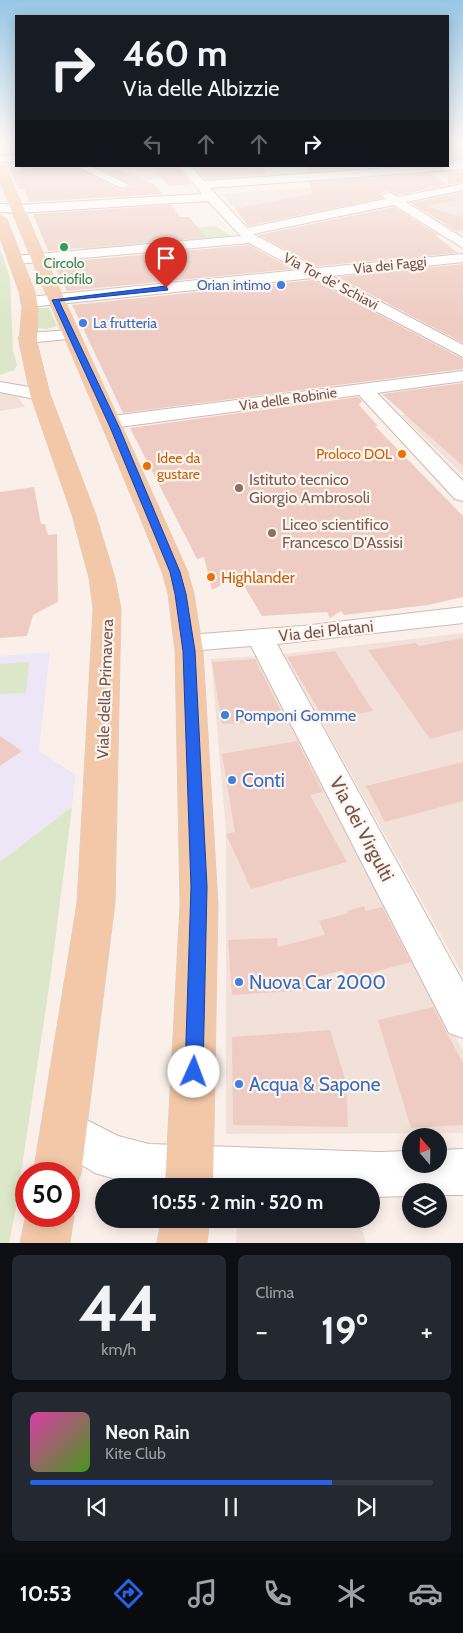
<!DOCTYPE html>
<html lang="it">
<meta charset="utf-8">
<style>
body{margin:0;font-family:Cabin,sans-serif;background:#242831;color:#f1f3f6;height:100vh;display:flex;flex-direction:column;font-size:19px;white-space:nowrap}
*{box-sizing:border-box;margin:0}
p{font-size:16px;color:#9ea1a6}
.icon{flex:none;width:28px;height:28px;fill:none;stroke:currentColor;stroke-width:2;stroke-linecap:round;stroke-linejoin:round}
.map{position:relative;height:1243px;overflow:hidden}
.sheet{display:flex;flex-direction:column;gap:12px;padding:12px;background:#0d0f14;flex:1}
.sheet>*{flex:none}
.banner{position:absolute;left:15px;top:15px;width:434px;height:152px;border-radius:0px;box-shadow:0 2px 12px #0003;background:#171b24;color:#f1f3f6;overflow:hidden}
.needle{width:32px;rotate:340deg}
.tools{position:absolute;left:402px;top:1128px;display:grid;gap:10px}
.tools a{display:grid;place-items:center;width:45px;height:45px;border-radius:50%;background:#171b24;box-shadow:0 2px 12px #0003;font-size:25px}
.speed{position:absolute;left:15px;top:1162px;display:flex;gap:10px;font-size:25px;font-weight:700;text-align:center}
.speed>*{display:grid;place-content:center;width:65px;height:65px;border-radius:50%;background:#171b24;box-shadow:0 2px 12px #0003;line-height:1}
.speed .limit{border:8px solid #d22;background:#fff;color:#111}
.pin{position:absolute;display:grid;place-items:center;width:42px;height:42px;color:#fff;margin:-51px -21px;border-radius:50% 50% 50% 0;rotate:-45deg;box-shadow:0 0 5px #0007}
.pin .icon{rotate:45deg}
.me{position:absolute;width:55px;margin:-28px;rotate:2deg;stroke-linejoin:round;filter:drop-shadow(0 0 4px #0008)}
.turn{display:flex;align-items:center;gap:18px;height:105px;padding:0 25px;font-size:22px}
.turn .icon{width:65px;height:65px;stroke-width:2.5}
.turn b{display:block;font-size:35px;line-height:42px}
.lanes{display:flex;align-items:center;height:48px;padding:0 25px;background:#0003;justify-content:center;gap:25px;direction:ltr}
.lanes .off{opacity:.35}
.big{font-size:38px;font-weight:800;line-height:1.1}
.sheet .widget{flex:1;display:flex;flex-direction:column;justify-content:center;gap:8px;min-width:0;padding:0 18px;border-radius:8px;background:#242831}
.sheet .dial{align-items:center;gap:0}
.dial b{font-size:65px;line-height:1}
.song{display:flex;align-items:center;gap:15px}
.cover{width:60px;height:60px;border-radius:8px;background:linear-gradient(135deg,hsl(320 70% 55%),hsl(100 70% 35%))}
.played{height:5px;border-radius:2px;background:linear-gradient(90deg,#2563eb 75%,#363941 75%)}
.keys{display:flex;justify-content:space-around;direction:ltr}
.heat{display:flex;justify-content:space-between;align-items:center;font-size:28px;direction:ltr}
.sheet .tiles{flex:1;display:grid;gap:12px;grid-template-columns:1fr 1fr}
.widget:last-child{grid-column:span 2}
.trip{position:absolute;left:95px;top:1178px;width:285px;height:50px;border-radius:25px;background:#171b24;box-shadow:0 2px 12px #0003;font-weight:800;line-height:50px;text-align:center}
.dock{display:flex;height:80px;justify-content:space-around;align-items:center;background:#090b0e;color:#9ea1a6}
.dock .icon{width:35px;height:35px}
.dock .on{color:#2563eb}
.dock b{font-size:22px;color:#f1f3f6}
.map>svg:first-child{display:block}
</style>
<div class="map">
<svg width="463" height="1243" viewBox="0 0 463 1243">
<rect width="100%" height="100%" fill="#fbf0e9"/>
<!-- residential -->
<path fill="#f2e1d8" d="M91 166H170L181 178 128 182Z
M359 184 383 200 252 224 221 194Z
M463 190V235L409 201Z
M0 393 18 397 25 407 0 411Z
M455 407 463 413V475L401 415Z
M463 633V975L284 654Z
M258 656 463 1051V1133L226 1134V830L211 659Z
M237 1221 361 1226 366 1243H236Z"/>
<!-- education -->
<path fill="#ede6f7" d="M50 652 39 751 76 775 72 807 0 862V656Z"/>
<!-- green -->
<path fill="#dbe7c8" d="M216 226 234 238 85 251 76 235Z
M0 249 10 278 13 351 17 365 14 370 0 375Z
M37 308H49L57 326 47 329 37 328Z
M29 662 26 693 0 694V664Z
M72 807 50 981 15 1213 9 1243H0V862Z"/>
<!-- building -->
<path fill="#eeccc3" d="M448 145 463 148V161L448 162Z
M8 166H74L119 189 124 190 131 186 95 166H108L154 184 162 194 29 202 24 189H19Z
M151 166H178L192 184 169 186Z
M194 166H264L265 175 205 179Z
M308 166H385L309 172Z
M463 171V182L398 195 387 190 381 194V198L248 226 235 209 312 194 310 182 429 173 448 185V172Z
M445 196 459 200 427 206 463 218V229L456 231 411 203Z
M171 205 180 217H189L206 237 48 251 33 214Z
M394 207 439 235 436 236 458 253 317 266 258 235Z
M249 245 293 269 67 291 52 263Z
M463 264V343L337 277Z
M313 280 463 359V369L123 413 72 305Z
M463 383V466L382 394Z
M358 397 362 401 359 405 378 426H375L463 516V597L428 605 344 615 341 611 330 618 327 612 262 616 238 576 212 590 204 557 197 559 130 428Z
M34 487 41 524H45L48 535 57 534 58 602 33 615 27 636 0 638V492Z
M463 638V730L430 739 368 650 416 643 419 646Z
M335 651 373 711 325 720 287 657Z
M255 659 286 721 222 724 212 662Z
M0 736 22 751 0 766Z
M297 741 323 792 310 795 347 862 251 889 226 834 235 832 222 754Z
M463 762V801L385 822 366 786Z
M364 906 366 911 382 907 411 962 347 979 343 970 309 979 311 990 232 995 228 940 277 938 278 947 325 935 319 921 348 913 347 911Z
M433 1007 463 1063V1125L411 1128 378 1020Z
M330 1030 346 1082 348 1127 233 1125 232 1037Z"/>
<g fill="none" stroke-linecap="round" stroke-linejoin="round">
<defs>
<path id="minor" d="M16 155V161L0 162V156Z
M463 163V169L210 188 247 228 385 199 382 196 388 192 398 197 463 184V190L406 202 463 238V248L394 205 253 234 317 268 463 254V262L331 276 463 345V357L313 278 29 307 24 305 21 302 24 299 29 297 299 270 249 243 16 264 9 260 16 256 241 236 208 201 18 213 0 212V204L18 205 202 194 180 166H191L204 181 415 166H448V164Z
M76 166H90L129 185 123 188 119 187Z
M72 330 78 332 80 335 78 338 27 343 21 342 19 338 21 334 27 333Z
M463 371V381L377 393 463 481V501L455 499 359 395 112 428 105 426 102 422 105 418 112 416Z
M0 382 47 390 49 394 47 398 40 400 0 392Z
M463 607V623L277 644 463 982V1038L449 1033 251 646 188 651 178 649 175 643 178 637 188 635 303 626Z
M65 1109 118 1136 149 1144 379 1152 411 1151V1164H439V1150L463 1149V1195H439V1191H411V1196L371 1197V1186H140L95 1173 50 1146 43 1131 50 1116Z"/>
<path id="major" d="M0 165 6 168C65 304 128 437 188 572L194 594 203 651 218 904 213 1186H165L180 904 175 651 168 594 162 572C110 441 52 313 0 182Z
M0 215 7 219 35 292 38 307 37 342 50 394 96 515 115 578 121 609 115 903 81 1174 74 1191 69 1193V1174H33L77 903 93 609 89 578 72 515 30 394 19 342 22 307 19 292 0 238Z
M69 1202 74 1216 70 1243H20L26 1214V1216H69Z
M162 1219H210L207 1243H157Z"/>
</defs>
<!-- minor casing -->
<use href="#minor" stroke="#ceb9b3" stroke-width="2"/>
<!-- major casing -->
<use href="#major" stroke="#d8cfce" stroke-width="1"/>
<!-- minor -->
<use href="#minor" fill="#fff" fill-rule="evenodd"/>
<!-- major -->
<use href="#major" fill="#f3c8a8" fill-rule="evenodd"/>
</g>
<!-- sky -->
<linearGradient id="sky" x2="0" y2="1"><stop stop-color="#97c7e5"/><stop offset="0.45" stop-color="#fdf8f5"/><stop offset="1" stop-color="#fdf8f5" stop-opacity="0"/></linearGradient>
<rect width="463" height="319" fill="url(#sky)"/>
<!-- route -->
<path fill="#2563eb" stroke="#184099" d="M166 286 168 290 59 301 119 427 180 572 186 594 195 651 207 887 203 1072 200 1078 194 1081 187 1078 185 1072 191 887 183 651 175 594 170 572 110 427 52 300Z"/>
<!-- markers -->
<circle fill="#2e9e5b" stroke="#fef5ef" stroke-width="2" cx="64" cy="247" r="5"/>
<g fill="#3f7fe0" stroke="#fef5ef" stroke-width="2">
<circle cx="281" cy="285" r="5"/>
<circle cx="83" cy="323" r="5"/>
<circle cx="225" cy="715" r="5"/>
<circle cx="232" cy="780" r="5"/>
<circle cx="239" cy="982" r="5"/>
<circle cx="239" cy="1084" r="5"/>
</g>
<g fill="#e8710a" stroke="#fef5ef" stroke-width="2">
<circle cx="402" cy="454" r="5"/>
<circle cx="147" cy="466" r="5"/>
<circle cx="211" cy="577" r="5"/>
</g>
<g fill="#8d6e63" stroke="#fef5ef" stroke-width="2">
<circle cx="239" cy="488" r="5"/>
<circle cx="272" cy="533" r="5"/>
</g>
<g text-anchor="middle" dominant-baseline="central" stroke-width="4.5" stroke-linejoin="round" paint-order="stroke">
<!-- far-leisure labels -->
<g font-size="14" fill="#27864d" stroke="#fef5ef">
<text x="64" y="263">Circolo<tspan x="64" dy="16">bocciofilo</tspan></text>
</g>
<!-- far-street labels -->
<g font-size="14" fill="#73544f" stroke="#fef5ef">
<text transform="translate(390 265) rotate(-6)">Via dei Faggi</text>
<text transform="translate(331 281) rotate(28)">Via Tor de' Schiavi</text>
<text transform="translate(288 399) rotate(-8)">Via delle Robinie</text>
</g>
<!-- far-shop labels -->
<g font-size="14" fill="#366cbe" stroke="#fef5ef" text-anchor="end">
<text x="271" y="285">Orian intimo</text>
<text x="93" y="323" text-anchor="start">La frutteria</text>
</g>
<!-- far-food labels -->
<g font-size="14" fill="#c56008" stroke="#fef5ef" text-anchor="end">
<text x="392" y="454">Proloco DOL</text>
<text x="157" y="458" text-anchor="start">Idee da<tspan x="157" dy="16">gustare</tspan></text>
</g>
<!-- education labels -->
<g font-size="16" fill="#785e54" stroke="#fef5ef" text-anchor="start">
<text x="249" y="479">Istituto tecnico<tspan x="249" dy="18">Giorgio Ambrosoli</tspan></text>
<text x="282" y="524">Liceo scientifico<tspan x="282" dy="18">Francesco D'Assisi</tspan></text>
</g>
<!-- food labels -->
<g font-size="16" fill="#c56008" stroke="#fef5ef" text-anchor="start">
<text x="221" y="577">Highlander</text>
</g>
<!-- street labels -->
<g font-size="16" fill="#73544f" stroke="#fef5ef">
<text transform="translate(326 631) rotate(-6)">Via dei Platani</text>
<text transform="translate(105 689) rotate(-88)">Viale della Primavera</text>
</g>
<!-- shop labels -->
<g font-size="16" fill="#366cbe" stroke="#fef5ef" text-anchor="start">
<text x="235" y="715">Pomponi Gomme</text>
</g>
<!-- near-shop labels -->
<g font-size="19" fill="#366cbe" stroke="#fef5ef" text-anchor="start">
<text x="242" y="780">Conti</text>
<text x="249" y="982">Nuova Car 2000</text>
<text x="249" y="1084">Acqua &amp; Sapone</text>
</g>
<!-- near-street labels -->
<g font-size="19" fill="#73544f" stroke="#fef5ef">
<text transform="translate(362 829) rotate(62)">Via dei Virgulti</text>
</g>
</g>
</svg>
<div class="tools">
<a><svg class="needle" viewBox="-14 -14 28 28"><path d="M0-13l5 13h-10z" fill="#e53935"/><path d="M0 13l5-13h-10z" fill="#9ea1a6"/></svg></a>
<a><svg class="icon" aria-label="layers" viewBox="0 0 24 24"><path d="M12 4l9 5-9 5-9-5zM3 14l9 5 9-5"/></svg></a>
</div>
<div class="speed"><div class="limit">50</div></div>
<div class="pin" style="left:166px;top:288px;background:#d93025"><svg class="icon" aria-label="arrive" viewBox="0 0 24 24"><path d="M6 21V4h12l-3 4 3 4H6"/></svg></div>
<svg class="me" style="left:194px;top:1072px" viewBox="-20 -20 40 40"><circle r="19" fill="#fff"/><path d="M0-13L10 11 0 6-10 11z" fill="#2563eb"/></svg>
<div class="trip">10:55 · 2 min · 520 m</div>
<div class="banner">
<div class="turn"><svg class="icon" aria-label="right" viewBox="0 0 24 24"><path d="M7 20v-9h11M14 6l5 5-5 5"/></svg><div><b>460 m</b>Via delle Albizzie</div></div>
<div class="lanes"><svg class="icon off" aria-label="left" viewBox="0 0 24 24"><path d="M17 20v-9H6M10 6l-5 5 5 5"/></svg><svg class="icon off" aria-label="ahead" viewBox="0 0 24 24"><path d="M12 20V5M6 11l6-6 6 6"/></svg><svg class="icon off" aria-label="ahead" viewBox="0 0 24 24"><path d="M12 20V5M6 11l6-6 6 6"/></svg><svg class="icon" aria-label="right" viewBox="0 0 24 24"><path d="M7 20v-9h11M14 6l5 5-5 5"/></svg></div>
</div>
</div>
<section class="sheet">
<div class="tiles">
<div class="widget dial"><b>44</b><p>km/h</p></div>
<div class="widget"><p>Clima</p>
<div class="heat"><a>−</a><b class="big">19°</b><a>+</a></div>
</div>
<div class="widget">
<div class="song"><i class="cover"></i><div><b>Neon Rain</b><p>Kite Club</p></div></div>
<div class="played"></div>
<div class="keys"><svg class="icon" aria-label="previous" viewBox="0 0 24 24"><path d="M18 5L8 12l10 7zM5 5v14"/></svg><svg class="icon" aria-label="pause" viewBox="0 0 24 24"><path d="M8 5v14M16 5v14"/></svg><svg class="icon" aria-label="next" viewBox="0 0 24 24"><path d="M6 5l10 7-10 7zM19 5v14"/></svg></div>
</div>
</div>
</section>
<nav class="dock">
<b>10:53</b>
<svg class="icon on" aria-label="directions" viewBox="0 0 24 24"><path d="M12 3l9 9-9 9-9-9zM9 14v-3h6M13 9l2 2-2 2"/></svg>
<svg class="icon" aria-label="music" viewBox="0 0 24 24"><path d="M9 18V5l10-2v13"/><circle cx="6" cy="18" r="3"/><circle cx="16" cy="16" r="3"/></svg>
<svg class="icon" aria-label="phone" viewBox="0 0 24 24"><path d="M5 4h4l2 5-3 2q2 4 5 5l2-3 5 2v4C11 20 4 13 5 4z"/></svg>
<svg class="icon" aria-label="climate" viewBox="0 0 24 24"><path d="M12 3v18M4 7l16 10M4 17L20 7"/></svg>
<svg class="icon" aria-label="car" viewBox="0 0 24 24"><path d="M5 17H2v-5l4-1 3-4h7l3 4 3 1v5h-3M9 17h6M6 11h13"/><circle cx="7" cy="17" r="2"/><circle cx="17" cy="17" r="2"/></svg>
</nav>
